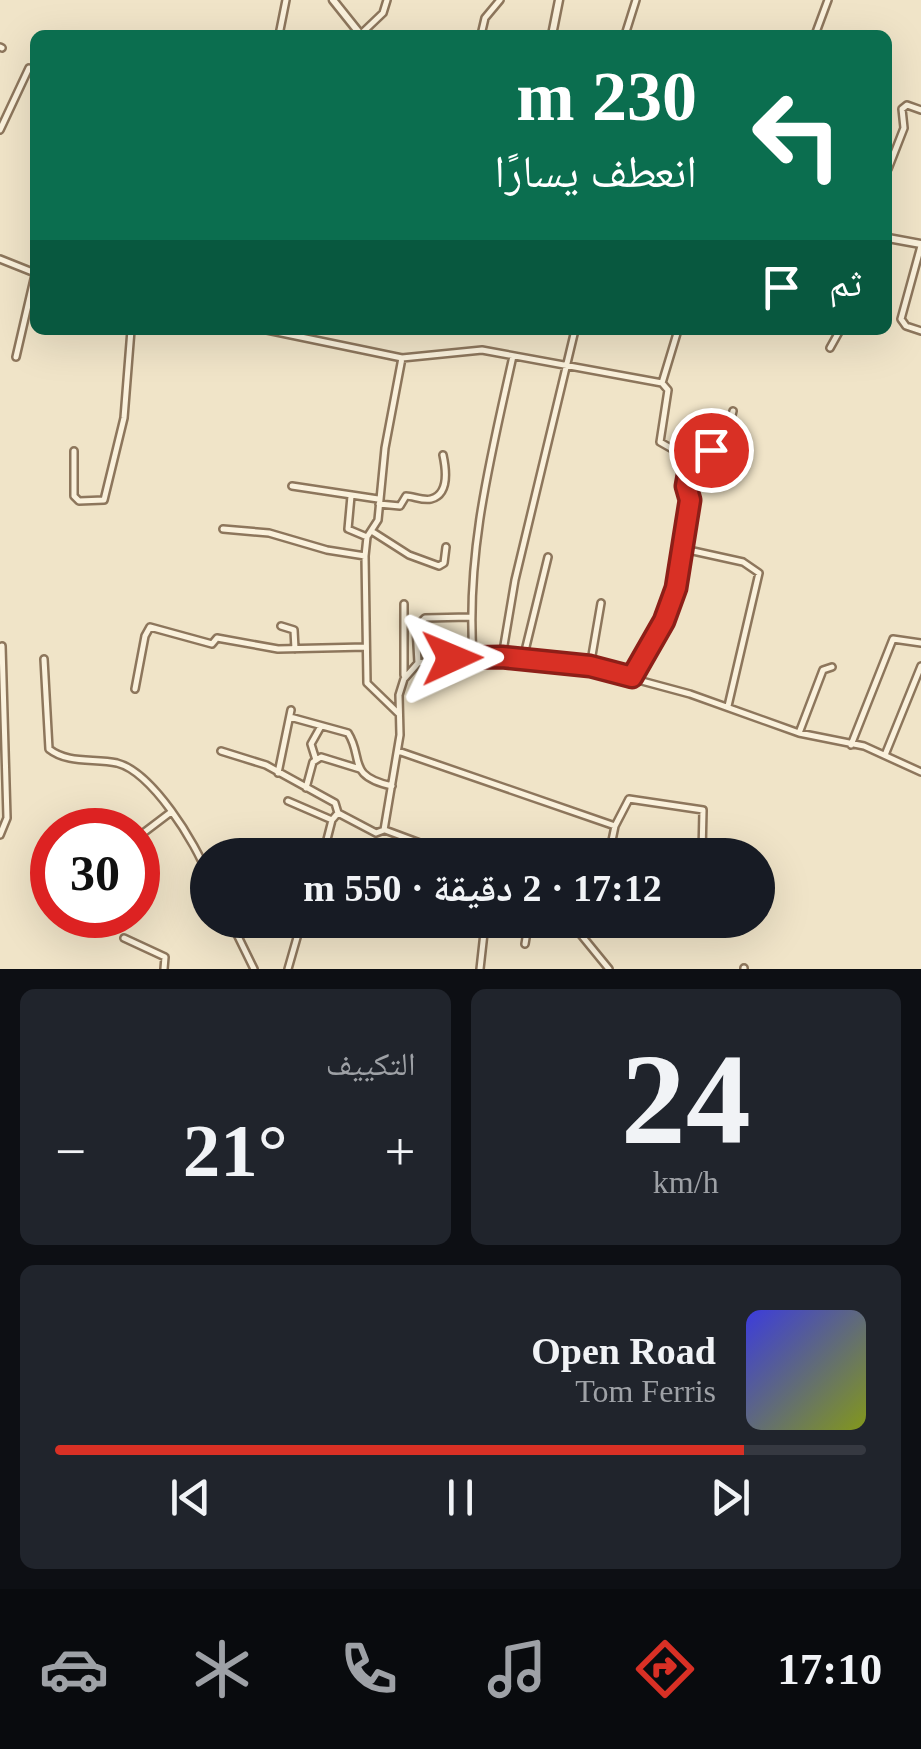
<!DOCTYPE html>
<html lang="ar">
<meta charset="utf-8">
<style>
body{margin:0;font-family:"Times New Roman","Noto Naskh Arabic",serif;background:#20242c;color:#f1f3f6;direction:rtl;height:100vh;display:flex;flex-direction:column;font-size:38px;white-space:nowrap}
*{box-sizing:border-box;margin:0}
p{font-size:32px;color:#9ea1a6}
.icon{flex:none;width:55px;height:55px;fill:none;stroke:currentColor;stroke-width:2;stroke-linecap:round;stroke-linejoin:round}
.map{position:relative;height:969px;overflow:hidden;direction:ltr}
.side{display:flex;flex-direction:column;gap:20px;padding:20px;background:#0d0f14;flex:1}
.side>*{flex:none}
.hud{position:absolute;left:30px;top:30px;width:862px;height:305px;border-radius:15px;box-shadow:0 10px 40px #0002;direction:rtl;background:#0b6e4f;color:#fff;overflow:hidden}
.speed{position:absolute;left:30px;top:808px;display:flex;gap:20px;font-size:50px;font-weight:700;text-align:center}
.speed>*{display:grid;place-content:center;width:130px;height:130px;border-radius:50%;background:#171b24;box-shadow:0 10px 40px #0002;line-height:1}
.speed .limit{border:15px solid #d22;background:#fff;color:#111}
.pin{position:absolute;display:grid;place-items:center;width:85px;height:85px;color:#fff;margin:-42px;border:5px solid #fff;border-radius:50%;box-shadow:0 2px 10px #0007}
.me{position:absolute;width:110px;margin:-55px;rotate:89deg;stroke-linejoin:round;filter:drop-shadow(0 0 8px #0008)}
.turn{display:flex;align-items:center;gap:35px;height:210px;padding:0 30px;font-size:45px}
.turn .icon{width:130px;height:130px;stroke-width:2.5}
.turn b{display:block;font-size:70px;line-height:85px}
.then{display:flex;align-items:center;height:95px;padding:0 30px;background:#0003;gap:20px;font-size:38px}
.big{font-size:75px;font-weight:700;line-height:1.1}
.side .tile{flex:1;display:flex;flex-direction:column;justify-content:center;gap:15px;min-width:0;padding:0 35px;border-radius:15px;background:#20242c}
.side .dial{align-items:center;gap:0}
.dial b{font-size:130px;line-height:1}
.song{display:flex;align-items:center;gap:30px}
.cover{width:120px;height:120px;border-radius:15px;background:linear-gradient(135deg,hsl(240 70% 55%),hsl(70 70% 35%))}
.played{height:10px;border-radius:5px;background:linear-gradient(90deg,#d93025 85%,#363941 85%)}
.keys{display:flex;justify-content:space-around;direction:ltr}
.heat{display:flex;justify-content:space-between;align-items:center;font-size:55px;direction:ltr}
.side .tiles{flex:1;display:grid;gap:20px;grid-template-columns:1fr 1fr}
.tile:last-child{grid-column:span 2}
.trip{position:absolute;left:190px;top:838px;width:585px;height:100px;border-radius:50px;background:#171b24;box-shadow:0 10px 40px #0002;font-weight:700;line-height:100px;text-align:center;direction:rtl}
.menu{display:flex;height:160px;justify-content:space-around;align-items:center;background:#090b0e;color:#9ea1a6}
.menu .icon{width:70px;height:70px}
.menu .on{color:#d93025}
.menu b{font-size:45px;color:#f1f3f6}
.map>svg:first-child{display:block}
</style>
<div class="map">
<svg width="921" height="969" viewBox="0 0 921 969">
<rect width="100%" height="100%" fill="#f0e4c8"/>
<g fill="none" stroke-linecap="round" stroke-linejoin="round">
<defs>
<path id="minor" d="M361 34 383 13 387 0
M279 35 286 0
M481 35 485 18 500 0
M625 35 636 0
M815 35 828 0
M0 47 2 48
M0 130 29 68
M888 169 904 128 902 109 907 105 921 110
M921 246 901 319 906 326 921 331
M0 259 35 273
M267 330 402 358 482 350 662 383
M830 348 840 330
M16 357 35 275
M74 451V496L79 501 104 500 124 418 131 330
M690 464 706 452 724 450 733 411
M292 486 378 499
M351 496 348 529 367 537
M379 504 400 506 406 496C413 496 423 501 431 499 450 494 446 469 443 455
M223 529 269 533 327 550 365 556
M373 532 409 555 439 566 444 563 446 547
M684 549 743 562 759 573 728 706
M281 626 294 630 295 649
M473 655C466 552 491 456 513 356
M502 657 515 580 575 330
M44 659 49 749C68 764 94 758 117 763 152 772 196 843 208 876
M523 659 548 557
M418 663 416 627 425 618 470 617
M590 667 601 603
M404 675V604
M632 676 670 606 690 500 686 486 690 464 683 455 660 442 668 390 662 383 678 330
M135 689 145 636 150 627 212 644 217 638 278 649 366 647
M399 714 367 683 365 556 367 537 378 520 385 448 402 358
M290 717 348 733C364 758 346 776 392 786
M799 733 823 670 832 667
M851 745 893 639 921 643
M221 751 266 765 335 803 338 813
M398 751 615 826
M885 755 921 666
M316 760 311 744 320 728
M278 773 291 710
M306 788 313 762 321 757 360 769
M288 801 332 820
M67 829 68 830
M385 830 452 855
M0 835 7 818 2 646
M138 837 171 812
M323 855 332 820 338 813 376 833 384 830 400 735 399 695 404 679 418 663 473 655 590 667 690 694 799 733 864 746 921 772
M609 855 615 826 629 799 703 810 702 854
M230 920 254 969
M440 920 466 927
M467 920 466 927 484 933 480 969
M569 920 609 969
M124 938 165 957 164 969
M525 944 527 932 544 920
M288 969 302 920
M744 969V968"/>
<path id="tertiary" d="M333 0 361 35
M552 35 559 0
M888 238 921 244"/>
</defs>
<!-- minor casing -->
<use href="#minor" stroke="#8d765c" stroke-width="10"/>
<!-- tertiary casing -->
<use href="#tertiary" stroke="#8d765c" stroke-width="11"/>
<!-- minor -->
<use href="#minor" stroke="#faf1dc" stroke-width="5"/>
<!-- tertiary -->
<use href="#tertiary" stroke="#faf1dc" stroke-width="6"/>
</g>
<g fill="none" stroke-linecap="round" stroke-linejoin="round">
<defs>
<path id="route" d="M452 658 502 657 590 666 632 677 664 621 676 588 690 500 686 486 690 464 711 450"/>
</defs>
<!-- route casing -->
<use href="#route" stroke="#8d1f18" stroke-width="25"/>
<!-- route -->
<use href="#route" stroke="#d93025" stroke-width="18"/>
</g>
</svg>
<div class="speed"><div class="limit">30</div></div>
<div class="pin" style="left:711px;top:450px;background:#d93025"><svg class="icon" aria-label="arrive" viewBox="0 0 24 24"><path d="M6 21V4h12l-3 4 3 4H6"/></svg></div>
<svg class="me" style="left:452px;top:658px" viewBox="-20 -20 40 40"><path d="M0-17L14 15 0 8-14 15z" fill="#d93025" stroke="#fff" stroke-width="4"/></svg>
<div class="trip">17:12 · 2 دقيقة · 550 m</div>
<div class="hud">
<div class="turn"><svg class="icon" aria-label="left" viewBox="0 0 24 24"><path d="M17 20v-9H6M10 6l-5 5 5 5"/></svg><div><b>230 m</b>انعطف يسارًا</div></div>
<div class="then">ثم<svg class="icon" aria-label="arrive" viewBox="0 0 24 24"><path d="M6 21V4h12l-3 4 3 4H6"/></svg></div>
</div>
</div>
<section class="side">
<div class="tiles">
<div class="tile dial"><b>24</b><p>km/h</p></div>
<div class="tile"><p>التكييف</p>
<div class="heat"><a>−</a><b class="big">21°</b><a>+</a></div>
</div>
<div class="tile">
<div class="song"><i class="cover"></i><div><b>Open Road</b><p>Tom Ferris</p></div></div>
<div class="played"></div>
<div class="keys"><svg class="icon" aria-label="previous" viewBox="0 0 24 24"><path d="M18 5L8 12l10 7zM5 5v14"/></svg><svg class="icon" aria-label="pause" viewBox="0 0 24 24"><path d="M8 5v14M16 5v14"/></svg><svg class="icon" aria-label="next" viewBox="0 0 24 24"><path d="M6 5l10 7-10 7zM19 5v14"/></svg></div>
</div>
</div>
</section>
<nav class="menu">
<b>17:10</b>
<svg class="icon on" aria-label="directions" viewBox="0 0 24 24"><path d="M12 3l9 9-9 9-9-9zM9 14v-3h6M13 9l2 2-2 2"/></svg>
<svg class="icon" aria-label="music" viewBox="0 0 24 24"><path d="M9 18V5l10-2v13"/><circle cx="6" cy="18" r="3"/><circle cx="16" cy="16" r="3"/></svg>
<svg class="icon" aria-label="phone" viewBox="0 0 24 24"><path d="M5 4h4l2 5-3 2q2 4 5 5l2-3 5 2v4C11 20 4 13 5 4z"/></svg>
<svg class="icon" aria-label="climate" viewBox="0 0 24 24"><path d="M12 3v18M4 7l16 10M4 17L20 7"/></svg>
<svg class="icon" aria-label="car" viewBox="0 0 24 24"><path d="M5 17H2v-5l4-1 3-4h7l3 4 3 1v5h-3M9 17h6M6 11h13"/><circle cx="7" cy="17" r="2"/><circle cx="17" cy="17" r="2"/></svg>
</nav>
